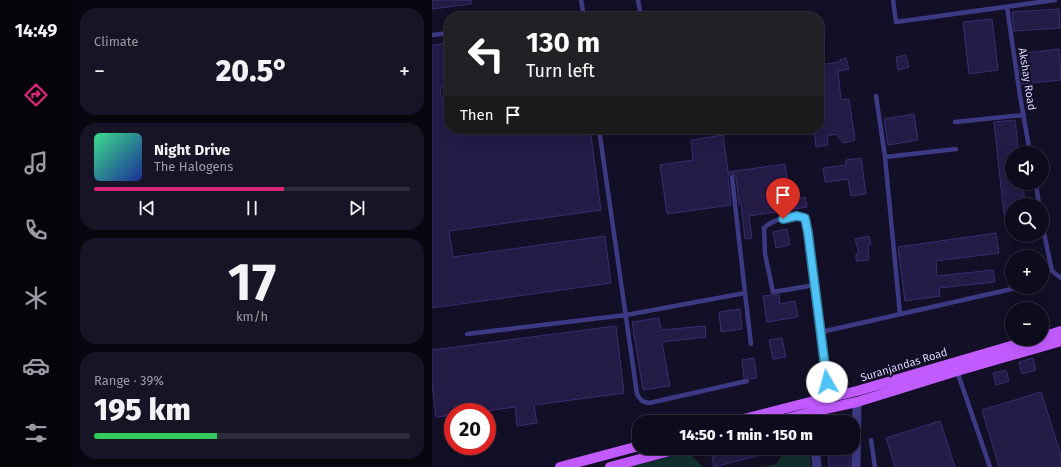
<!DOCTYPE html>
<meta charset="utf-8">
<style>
body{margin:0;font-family:"Fira Sans",sans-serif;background:#171425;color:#f1f3f6;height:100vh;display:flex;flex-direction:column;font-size:15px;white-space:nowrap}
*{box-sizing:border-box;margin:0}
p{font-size:13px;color:#9b9ba3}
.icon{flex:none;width:22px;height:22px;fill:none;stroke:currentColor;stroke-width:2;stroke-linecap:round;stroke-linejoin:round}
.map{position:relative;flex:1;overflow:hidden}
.sheet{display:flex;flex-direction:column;gap:8px;padding:8px;background:#08060f;width:360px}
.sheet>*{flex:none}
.top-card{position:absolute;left:12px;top:12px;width:380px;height:122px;border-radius:16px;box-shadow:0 4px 16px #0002,0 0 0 1px #2e2b3b;background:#202124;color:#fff;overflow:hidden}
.tools{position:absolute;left:573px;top:146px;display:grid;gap:8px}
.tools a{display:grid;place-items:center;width:44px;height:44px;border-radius:50%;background:#0e0b1c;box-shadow:0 4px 16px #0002,0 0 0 1px #2e2b3b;font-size:20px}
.speed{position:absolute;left:12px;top:403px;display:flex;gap:8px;font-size:20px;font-weight:700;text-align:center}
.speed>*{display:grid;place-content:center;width:52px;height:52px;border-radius:50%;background:#0e0b1c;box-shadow:0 4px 16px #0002,0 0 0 1px #2e2b3b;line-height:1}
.speed .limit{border:6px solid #d22;background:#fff;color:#111}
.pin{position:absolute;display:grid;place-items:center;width:34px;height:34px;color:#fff;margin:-41px -17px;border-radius:50% 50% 50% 0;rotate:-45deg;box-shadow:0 0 4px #0007}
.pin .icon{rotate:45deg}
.me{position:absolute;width:44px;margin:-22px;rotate:353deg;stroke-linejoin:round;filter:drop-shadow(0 0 3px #0008)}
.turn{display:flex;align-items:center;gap:14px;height:84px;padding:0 16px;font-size:18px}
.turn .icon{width:52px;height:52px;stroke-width:2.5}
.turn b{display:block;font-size:28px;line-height:34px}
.then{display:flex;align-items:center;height:38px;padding:0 16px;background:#0003;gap:8px;font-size:15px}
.big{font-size:30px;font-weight:800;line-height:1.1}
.sheet .card{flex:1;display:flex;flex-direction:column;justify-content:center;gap:6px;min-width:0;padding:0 14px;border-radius:16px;background:#171425}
.sheet .dial{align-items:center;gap:0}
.dial b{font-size:52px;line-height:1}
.song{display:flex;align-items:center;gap:12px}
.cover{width:48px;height:48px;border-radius:6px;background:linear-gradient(135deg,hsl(150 70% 55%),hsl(230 70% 35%))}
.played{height:4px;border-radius:2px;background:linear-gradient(90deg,#db2777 60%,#2e2b3b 60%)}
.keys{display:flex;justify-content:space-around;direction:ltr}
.heat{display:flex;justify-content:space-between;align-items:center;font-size:22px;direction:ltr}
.charge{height:6px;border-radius:3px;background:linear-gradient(90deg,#34c759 39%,#2e2b3b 0)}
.trip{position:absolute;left:200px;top:415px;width:228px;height:40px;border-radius:16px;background:#0e0b1c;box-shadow:0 4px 16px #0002,0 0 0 1px #2e2b3b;font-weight:800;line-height:40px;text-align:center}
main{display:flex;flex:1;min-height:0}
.dock{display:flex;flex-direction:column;width:72px;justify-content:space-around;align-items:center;background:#06040b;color:#9b9ba3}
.dock .icon{width:28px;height:28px}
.dock .current{color:#db2777}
.dock b{font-size:18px;color:#f1f3f6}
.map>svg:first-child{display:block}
</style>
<main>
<nav class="dock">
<b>14:49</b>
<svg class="icon current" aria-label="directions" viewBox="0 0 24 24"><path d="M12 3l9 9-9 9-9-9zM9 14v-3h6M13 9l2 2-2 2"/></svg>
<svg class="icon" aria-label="music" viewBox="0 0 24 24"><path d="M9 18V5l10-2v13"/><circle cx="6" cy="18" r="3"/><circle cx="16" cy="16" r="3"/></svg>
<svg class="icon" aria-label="phone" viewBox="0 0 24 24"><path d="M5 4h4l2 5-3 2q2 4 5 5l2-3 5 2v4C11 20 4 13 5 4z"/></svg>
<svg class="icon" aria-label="climate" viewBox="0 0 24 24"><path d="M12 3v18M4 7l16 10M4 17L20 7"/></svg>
<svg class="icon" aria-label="car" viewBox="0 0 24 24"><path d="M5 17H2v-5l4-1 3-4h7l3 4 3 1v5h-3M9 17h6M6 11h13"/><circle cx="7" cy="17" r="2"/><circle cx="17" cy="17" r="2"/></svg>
<svg class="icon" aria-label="filters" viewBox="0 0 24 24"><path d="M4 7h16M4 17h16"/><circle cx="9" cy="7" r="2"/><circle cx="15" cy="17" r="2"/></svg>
</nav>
<section class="sheet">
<div class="card"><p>Climate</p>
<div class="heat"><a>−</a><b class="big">20.5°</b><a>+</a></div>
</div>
<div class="card">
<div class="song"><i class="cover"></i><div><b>Night Drive</b><p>The Halogens</p></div></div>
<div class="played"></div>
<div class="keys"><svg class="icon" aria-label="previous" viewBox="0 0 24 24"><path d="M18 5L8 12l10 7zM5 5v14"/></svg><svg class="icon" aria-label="pause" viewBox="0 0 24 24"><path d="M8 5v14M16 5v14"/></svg><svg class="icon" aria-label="next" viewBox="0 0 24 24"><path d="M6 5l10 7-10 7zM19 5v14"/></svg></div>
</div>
<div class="card dial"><b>17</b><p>km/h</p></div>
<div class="card"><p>Range · 39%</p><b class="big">195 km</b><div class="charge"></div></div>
</section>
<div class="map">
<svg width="629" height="467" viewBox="0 0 629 467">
<rect width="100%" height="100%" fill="#130f26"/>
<!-- green -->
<path fill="#12302f" d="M355 448H377L379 467H330L344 464Z
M256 452 271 467H198Z"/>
<!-- building -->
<path fill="#241b47" stroke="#3b2d73" d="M0 0H39V4L0 9Z
M627 9 628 28 582 31 580 12Z
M560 19 566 70 537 74 531 22Z
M17 43V87L8 88 10 101 17 100V129H158L169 210 17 231 21 257 173 236 179 283 0 308V45Z
M627 49 629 80 590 84 586 54Z
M474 55 477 67 466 70 464 57Z
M414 58 417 69 406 71 409 100 417 99 423 140 412 143 404 134 395 136 396 145 384 147 382 129H387V65L408 62V60Z
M482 114 486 140 456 145 452 119Z
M583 120 587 153H580V183H591L593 205H580V214L572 215 562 122Z
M291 135 296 172 353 164 358 199 373 197 375 207 317 216 320 238 313 239 309 204H307L304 177 300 173 297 174 296 177 299 205 235 214 228 165 261 160 259 140Z
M429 158 434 194 419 196 416 179 393 182 391 168 414 165V160Z
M355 229 358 245 344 248 341 232Z
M564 233 567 253 504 261 505 276 561 270 563 282 507 288 508 296 473 301 466 247Z
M437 236 439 244 436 245 437 260 424 261V254H427L423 239Z
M339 295H347L348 304 363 301 366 317 335 322 331 296Z
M308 309 310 329 289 332 287 312Z
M227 318 229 330 273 326 274 337 230 342 238 386 211 390 200 322Z
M184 326 192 393 102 405 105 423 85 426 83 407 47 412H21V415L4 417 0 383V350Z
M350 338 354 357 341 359 337 340Z
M322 358 325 378 318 379 316 377 312 378 310 360Z
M601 358 604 370 590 374 587 362Z
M574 370 577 381 564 385 561 373Z
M609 392 629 455V467H567L550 410Z
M508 421 523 467H463L454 438Z
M314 448H331L332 454 282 467 280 457Z
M396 448H418V467H397Z"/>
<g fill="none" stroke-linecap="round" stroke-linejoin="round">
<!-- lane -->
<path stroke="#3d3a85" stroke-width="4.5" d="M149 0 152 17
M206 0 209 16
M461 0 464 22 623 0
M575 7 588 96 598 153
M134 17 152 15
M0 35 17 33
M444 96 453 157 468 314
M523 122 592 115
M167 129 205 394C208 400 210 402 217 403L315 381
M453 157 524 149
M604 183 607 205
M610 224 620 271 629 278
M383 285 341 292 333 254 332 228C341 219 360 215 373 218L376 233 397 398
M313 293 319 344
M389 332 589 287
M35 334 194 315 313 293 300 177
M525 371 558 467
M439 440 443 467"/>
<!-- street -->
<path stroke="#3d3a85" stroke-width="9" d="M379 412 380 422
M383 448 385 467
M424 467 425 402"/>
<!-- primary -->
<path stroke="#c25bff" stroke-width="10" d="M610 337 629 331
M300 422 378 402 425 391 603 339
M343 422 379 412 425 402 525 371 629 341
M128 467 207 446
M178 467 249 448"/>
</g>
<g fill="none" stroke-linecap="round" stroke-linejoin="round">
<defs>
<path id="route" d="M351 219 365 216 373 218 376 233 395 382"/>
</defs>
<!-- route casing -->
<use href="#route" stroke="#337fa1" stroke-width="10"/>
<!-- route -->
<use href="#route" stroke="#4fc3f7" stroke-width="7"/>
</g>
<g text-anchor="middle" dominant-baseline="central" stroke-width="4" stroke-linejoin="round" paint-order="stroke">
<!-- street labels -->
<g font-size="11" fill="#d9d4ff" stroke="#130f26">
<text transform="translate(595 79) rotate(81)">Akshay Road</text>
<text transform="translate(472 365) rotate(-17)">Suranjandas Road</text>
</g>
</g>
</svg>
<div class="tools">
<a><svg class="icon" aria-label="sound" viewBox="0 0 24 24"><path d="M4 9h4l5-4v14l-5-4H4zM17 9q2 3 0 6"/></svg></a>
<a><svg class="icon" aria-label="search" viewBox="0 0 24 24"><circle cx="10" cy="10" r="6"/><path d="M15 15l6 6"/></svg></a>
<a>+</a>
<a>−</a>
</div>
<div class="speed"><div class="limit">20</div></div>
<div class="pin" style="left:351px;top:219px;background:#d93025"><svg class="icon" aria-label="arrive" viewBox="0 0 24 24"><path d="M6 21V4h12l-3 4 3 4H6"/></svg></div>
<svg class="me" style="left:395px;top:382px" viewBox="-20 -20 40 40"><circle r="19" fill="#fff"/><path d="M0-13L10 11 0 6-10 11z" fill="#4fc3f7"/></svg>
<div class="trip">14:50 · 1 min · 150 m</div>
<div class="top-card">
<div class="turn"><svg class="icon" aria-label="left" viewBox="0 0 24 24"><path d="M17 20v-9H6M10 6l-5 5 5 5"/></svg><div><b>130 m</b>Turn left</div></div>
<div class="then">Then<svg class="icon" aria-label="arrive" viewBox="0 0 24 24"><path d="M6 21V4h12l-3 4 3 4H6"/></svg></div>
</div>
</div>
</main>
